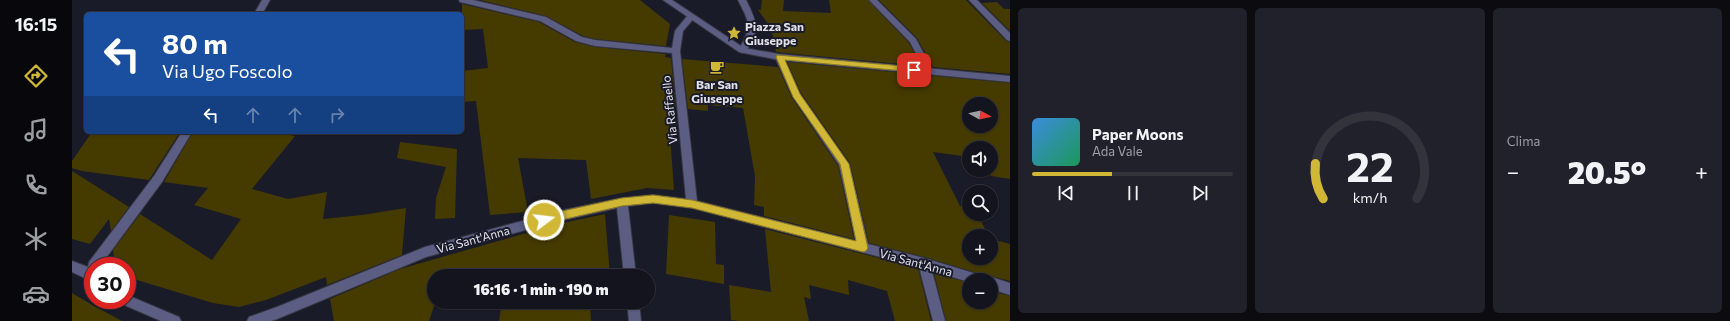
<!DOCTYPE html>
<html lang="it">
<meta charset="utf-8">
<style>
body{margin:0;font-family:Commissioner,sans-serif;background:#21212b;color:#f1f3f6;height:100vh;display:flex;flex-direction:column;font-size:15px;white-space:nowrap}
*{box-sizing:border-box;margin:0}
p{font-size:13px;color:#9d9ea4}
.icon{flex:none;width:22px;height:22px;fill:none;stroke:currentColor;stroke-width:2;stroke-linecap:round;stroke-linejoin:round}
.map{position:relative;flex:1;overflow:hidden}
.drawer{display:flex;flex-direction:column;gap:8px;padding:8px;background:#0b0b10;width:720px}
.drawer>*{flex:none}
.guide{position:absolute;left:12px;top:12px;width:380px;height:122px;border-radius:6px;box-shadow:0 1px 3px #0004,0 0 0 1px #33333c;background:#1a4fa0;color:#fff;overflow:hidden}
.needle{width:26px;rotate:98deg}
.fabs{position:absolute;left:890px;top:97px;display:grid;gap:8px}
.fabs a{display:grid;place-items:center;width:36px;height:36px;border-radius:50%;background:#14141e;box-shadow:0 1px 3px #0004,0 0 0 1px #33333c;font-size:20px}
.speed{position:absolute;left:12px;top:257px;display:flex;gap:8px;font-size:20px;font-weight:700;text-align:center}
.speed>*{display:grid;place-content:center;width:52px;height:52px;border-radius:50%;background:#14141e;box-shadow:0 1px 3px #0004,0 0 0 1px #33333c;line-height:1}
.speed .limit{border:6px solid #d22;background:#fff;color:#111}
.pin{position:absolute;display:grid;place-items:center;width:34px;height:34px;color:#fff;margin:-17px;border-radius:8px;box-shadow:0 2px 6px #0006}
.me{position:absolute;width:44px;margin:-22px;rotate:75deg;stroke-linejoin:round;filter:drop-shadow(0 0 3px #0008)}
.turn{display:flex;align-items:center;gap:14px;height:84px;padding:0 12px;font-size:18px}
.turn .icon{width:52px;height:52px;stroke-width:2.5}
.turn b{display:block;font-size:28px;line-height:34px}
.lanes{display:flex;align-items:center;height:38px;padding:0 12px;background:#0003;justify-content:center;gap:20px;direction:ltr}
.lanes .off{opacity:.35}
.big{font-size:30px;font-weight:800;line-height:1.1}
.drawer .card{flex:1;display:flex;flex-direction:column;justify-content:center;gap:6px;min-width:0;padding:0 14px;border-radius:6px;background:#21212b}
.drawer .dial{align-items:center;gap:0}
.dial svg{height:104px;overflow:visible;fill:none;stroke:#33333c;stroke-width:7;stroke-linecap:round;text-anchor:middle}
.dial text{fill:#f1f3f6;stroke:none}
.song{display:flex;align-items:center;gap:12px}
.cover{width:48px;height:48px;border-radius:6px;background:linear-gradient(135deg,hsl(210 70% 55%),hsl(150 70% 35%))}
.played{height:4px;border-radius:2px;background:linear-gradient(90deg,#d1b736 40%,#33333c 40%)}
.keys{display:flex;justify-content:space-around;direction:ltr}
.heat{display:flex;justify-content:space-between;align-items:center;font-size:22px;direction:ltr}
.drawer .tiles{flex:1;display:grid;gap:8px;grid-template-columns:repeat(3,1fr)}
.trip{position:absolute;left:355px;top:269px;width:228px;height:40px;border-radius:20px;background:#14141e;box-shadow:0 1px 3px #0004,0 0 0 1px #33333c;font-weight:800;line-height:40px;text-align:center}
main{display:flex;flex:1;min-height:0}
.menu{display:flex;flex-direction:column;width:72px;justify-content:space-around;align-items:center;background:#08080c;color:#9d9ea4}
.menu .icon{width:28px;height:28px}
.menu .on{color:#d1b736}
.menu b{font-size:18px;color:#f1f3f6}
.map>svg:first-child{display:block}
</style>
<main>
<nav class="menu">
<b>16:15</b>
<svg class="icon on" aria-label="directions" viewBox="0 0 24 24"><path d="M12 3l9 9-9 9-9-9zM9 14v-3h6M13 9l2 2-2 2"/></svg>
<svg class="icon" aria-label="music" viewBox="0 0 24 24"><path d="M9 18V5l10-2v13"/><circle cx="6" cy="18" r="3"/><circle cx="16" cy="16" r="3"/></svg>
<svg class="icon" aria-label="phone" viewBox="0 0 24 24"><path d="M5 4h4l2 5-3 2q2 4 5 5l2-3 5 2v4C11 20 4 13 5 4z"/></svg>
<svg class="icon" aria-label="climate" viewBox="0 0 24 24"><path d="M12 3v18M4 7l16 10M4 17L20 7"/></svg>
<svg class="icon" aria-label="car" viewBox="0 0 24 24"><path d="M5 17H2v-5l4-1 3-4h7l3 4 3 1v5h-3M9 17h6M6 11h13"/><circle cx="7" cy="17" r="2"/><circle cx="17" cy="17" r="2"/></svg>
</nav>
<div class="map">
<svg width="938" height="321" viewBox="0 0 938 321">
<rect width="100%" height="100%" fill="#1a1b28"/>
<!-- building -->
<path fill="#453b01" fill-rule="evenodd" d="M408 0H568L598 24 594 46 523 39 511 36 474 16Z
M690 0H712L711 11 759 13 757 0H796L837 43 849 66 704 52 701 36 697 25 686 10H689Z
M807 0H894L934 41 938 42V74L861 67 845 38Z
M925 2 932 9H938V31L910 3Z
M390 4 467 22 503 42 523 47 594 54 593 57 599 58 604 108 596 107 602 190 575 188 519 199 514 160 446 158 456 212 418 215 404 101 390 102V71L416 68 411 29 390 30Z
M610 59 706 67 720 98 766 166 782 239 692 216V207L682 205 683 176 671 108 636 105V111L616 109Z
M715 62 938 83V179L919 176 916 170H919V148H897V157L861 152 888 206 897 208V214H906L916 236H897V258H919V239L938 244V281L919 276 915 278 912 275 852 257 797 243 778 163 729 93ZM897 104H919V126H897Z
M20 132H108L77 180 10 171 0 168V161Z
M121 132H204L223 136 180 189 216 199 255 192 251 219 290 215 334 208 330 255 255 285 254 277 194 300 167 307 141 303 55 277V266H43L41 250 68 214 140 260 169 219 122 205 136 188 92 182Z
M328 142 385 149 383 218 363 219 364 198 374 167 325 158Z
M0 171 57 207 39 231 37 219 18 244 0 239Z
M533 214 538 276H421L382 268 383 276H362V302H386V303L362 306 357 321H262L258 299 328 269 486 224Z
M597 215 643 222 644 264 652 265V284L594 274Z
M693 229 846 268 859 321H823L815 291 776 280 777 295 737 285 739 299 732 297 737 321H667L659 320 657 285 699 292Z
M862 273 897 283V302H919V291L938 296V321H874Z
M0 293 22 306 50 321H0Z
M430 302H518L519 321H427Z"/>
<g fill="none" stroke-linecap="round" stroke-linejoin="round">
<defs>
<path id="minor" d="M190 0H198L190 14H182Z
M387 0H401L474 17 510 37 523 40 600 48 603 31 616 15H622L623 17 611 31 608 51 625 201 784 241 767 165 721 97 703 57 704 55H710L728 94 777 164 796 244 852 258 908 275 912 276 914 280H897V282L860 271 873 321H861L847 267 620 208 581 203 556 206 564 276H552L545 208 487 221 354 257 205 319 199 321H175L177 317 205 307 353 247 487 211 550 198 581 195 614 199 600 53 523 46 504 41 468 21 388 2Z
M666 0H674C685 22 689 31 673 52L670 53 666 50C681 27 678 24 666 0Z
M797 0H805L844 39 861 71 860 73H854L838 42Z
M897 0H905L938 33V41L935 40Z
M110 132H120L90 182 28 266H21V282L0 272V261L16 267 17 262 82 176Z
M919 277 938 283V295L919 289V280H914Z
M55 295 107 317 109 321H89L50 304 48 300H55Z
M555 302H567L569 321H557Z"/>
<path id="tertiary" d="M591 0H600L672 48 707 54 938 76V82L707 60 667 52Z"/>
</defs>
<!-- minor casing -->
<use href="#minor" stroke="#363743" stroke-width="2"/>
<!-- tertiary casing -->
<use href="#tertiary" stroke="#363743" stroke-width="2"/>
<!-- minor -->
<use href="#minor" fill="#5b5d82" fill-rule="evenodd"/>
<!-- tertiary -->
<use href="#tertiary" fill="#5b5d82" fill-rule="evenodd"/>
</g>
<!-- route -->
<path fill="#d1b736" stroke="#887723" d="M705 55 842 67 846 70 842 72 713 60 728 94 777 164 796 248 794 251 791 252 620 208 581 203 550 206 472 224 469 223 467 220 469 217 472 215 550 198 581 195 620 200 784 241 768 164 721 97 704 57Z"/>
<!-- icons -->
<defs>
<symbol id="sight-bare" viewBox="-9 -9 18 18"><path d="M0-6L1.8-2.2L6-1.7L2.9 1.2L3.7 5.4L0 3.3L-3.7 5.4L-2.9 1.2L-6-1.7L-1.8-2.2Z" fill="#d1b736" stroke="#1a1b28" stroke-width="2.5" paint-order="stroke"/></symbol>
<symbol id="cafe-bare" viewBox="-9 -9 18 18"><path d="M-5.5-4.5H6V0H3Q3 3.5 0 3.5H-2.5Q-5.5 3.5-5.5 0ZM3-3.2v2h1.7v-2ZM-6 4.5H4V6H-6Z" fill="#d1b736" stroke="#1a1b28" stroke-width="2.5" paint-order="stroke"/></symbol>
</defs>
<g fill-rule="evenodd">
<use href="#sight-bare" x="652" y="23" width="20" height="20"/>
<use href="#cafe-bare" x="635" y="57" width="20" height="20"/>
</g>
<g text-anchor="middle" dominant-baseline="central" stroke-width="4" stroke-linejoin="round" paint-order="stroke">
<!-- poi labels -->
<g font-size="12" font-weight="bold" fill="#e0e1eb" stroke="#1a1b28" text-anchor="start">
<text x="673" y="26">Piazza San<tspan x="673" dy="14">Giuseppe</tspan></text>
<text x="645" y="84" text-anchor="middle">Bar San<tspan x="645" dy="14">Giuseppe</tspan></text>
</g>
<!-- street labels -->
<g font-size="12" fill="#e0e1eb" stroke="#1a1b28">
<text transform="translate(597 110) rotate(-96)">Via Raffaello</text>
<text transform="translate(401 239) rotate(-15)">Via Sant'Anna</text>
<text transform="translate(844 262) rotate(15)">Via Sant'Anna</text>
</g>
</g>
</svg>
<div class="fabs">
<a><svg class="needle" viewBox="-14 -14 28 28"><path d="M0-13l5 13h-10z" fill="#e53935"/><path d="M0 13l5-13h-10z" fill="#9d9ea4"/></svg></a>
<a><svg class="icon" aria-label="sound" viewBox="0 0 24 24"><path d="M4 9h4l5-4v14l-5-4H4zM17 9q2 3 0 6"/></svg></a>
<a><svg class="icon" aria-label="search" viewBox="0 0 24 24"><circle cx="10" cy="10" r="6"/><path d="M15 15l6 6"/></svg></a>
<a>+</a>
<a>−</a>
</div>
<div class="speed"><div class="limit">30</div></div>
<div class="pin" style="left:842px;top:70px;background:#d93025"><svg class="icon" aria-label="arrive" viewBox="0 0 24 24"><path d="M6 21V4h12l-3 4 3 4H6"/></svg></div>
<svg class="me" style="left:472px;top:220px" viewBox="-20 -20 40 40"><circle r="17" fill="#d1b736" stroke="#fff" stroke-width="3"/><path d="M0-11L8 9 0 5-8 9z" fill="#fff"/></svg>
<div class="trip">16:16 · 1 min · 190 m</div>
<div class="guide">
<div class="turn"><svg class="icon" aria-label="left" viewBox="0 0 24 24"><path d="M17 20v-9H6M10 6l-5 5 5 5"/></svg><div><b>80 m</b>Via Ugo Foscolo</div></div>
<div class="lanes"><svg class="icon" aria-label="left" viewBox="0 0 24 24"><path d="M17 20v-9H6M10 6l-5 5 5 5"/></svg><svg class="icon off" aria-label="ahead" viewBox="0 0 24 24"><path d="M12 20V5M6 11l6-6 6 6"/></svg><svg class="icon off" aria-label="ahead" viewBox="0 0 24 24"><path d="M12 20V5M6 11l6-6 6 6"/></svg><svg class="icon off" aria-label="right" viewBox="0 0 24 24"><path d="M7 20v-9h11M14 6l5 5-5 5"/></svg></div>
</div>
</div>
<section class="drawer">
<div class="tiles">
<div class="card">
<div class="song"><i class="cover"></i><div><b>Paper Moons</b><p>Ada Vale</p></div></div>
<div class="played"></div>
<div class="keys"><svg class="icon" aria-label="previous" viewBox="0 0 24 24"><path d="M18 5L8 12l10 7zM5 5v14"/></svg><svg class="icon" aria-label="pause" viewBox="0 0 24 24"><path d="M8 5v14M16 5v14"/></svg><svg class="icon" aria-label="next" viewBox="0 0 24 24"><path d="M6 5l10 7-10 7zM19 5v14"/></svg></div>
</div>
<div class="card dial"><svg viewBox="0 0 100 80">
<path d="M14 69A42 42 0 1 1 86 69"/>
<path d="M14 69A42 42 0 0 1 8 42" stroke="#d1b736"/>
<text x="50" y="56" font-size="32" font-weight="700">22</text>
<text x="50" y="72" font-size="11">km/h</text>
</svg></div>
<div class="card"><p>Clima</p>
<div class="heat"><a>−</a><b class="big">20.5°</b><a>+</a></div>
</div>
</div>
</section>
</main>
